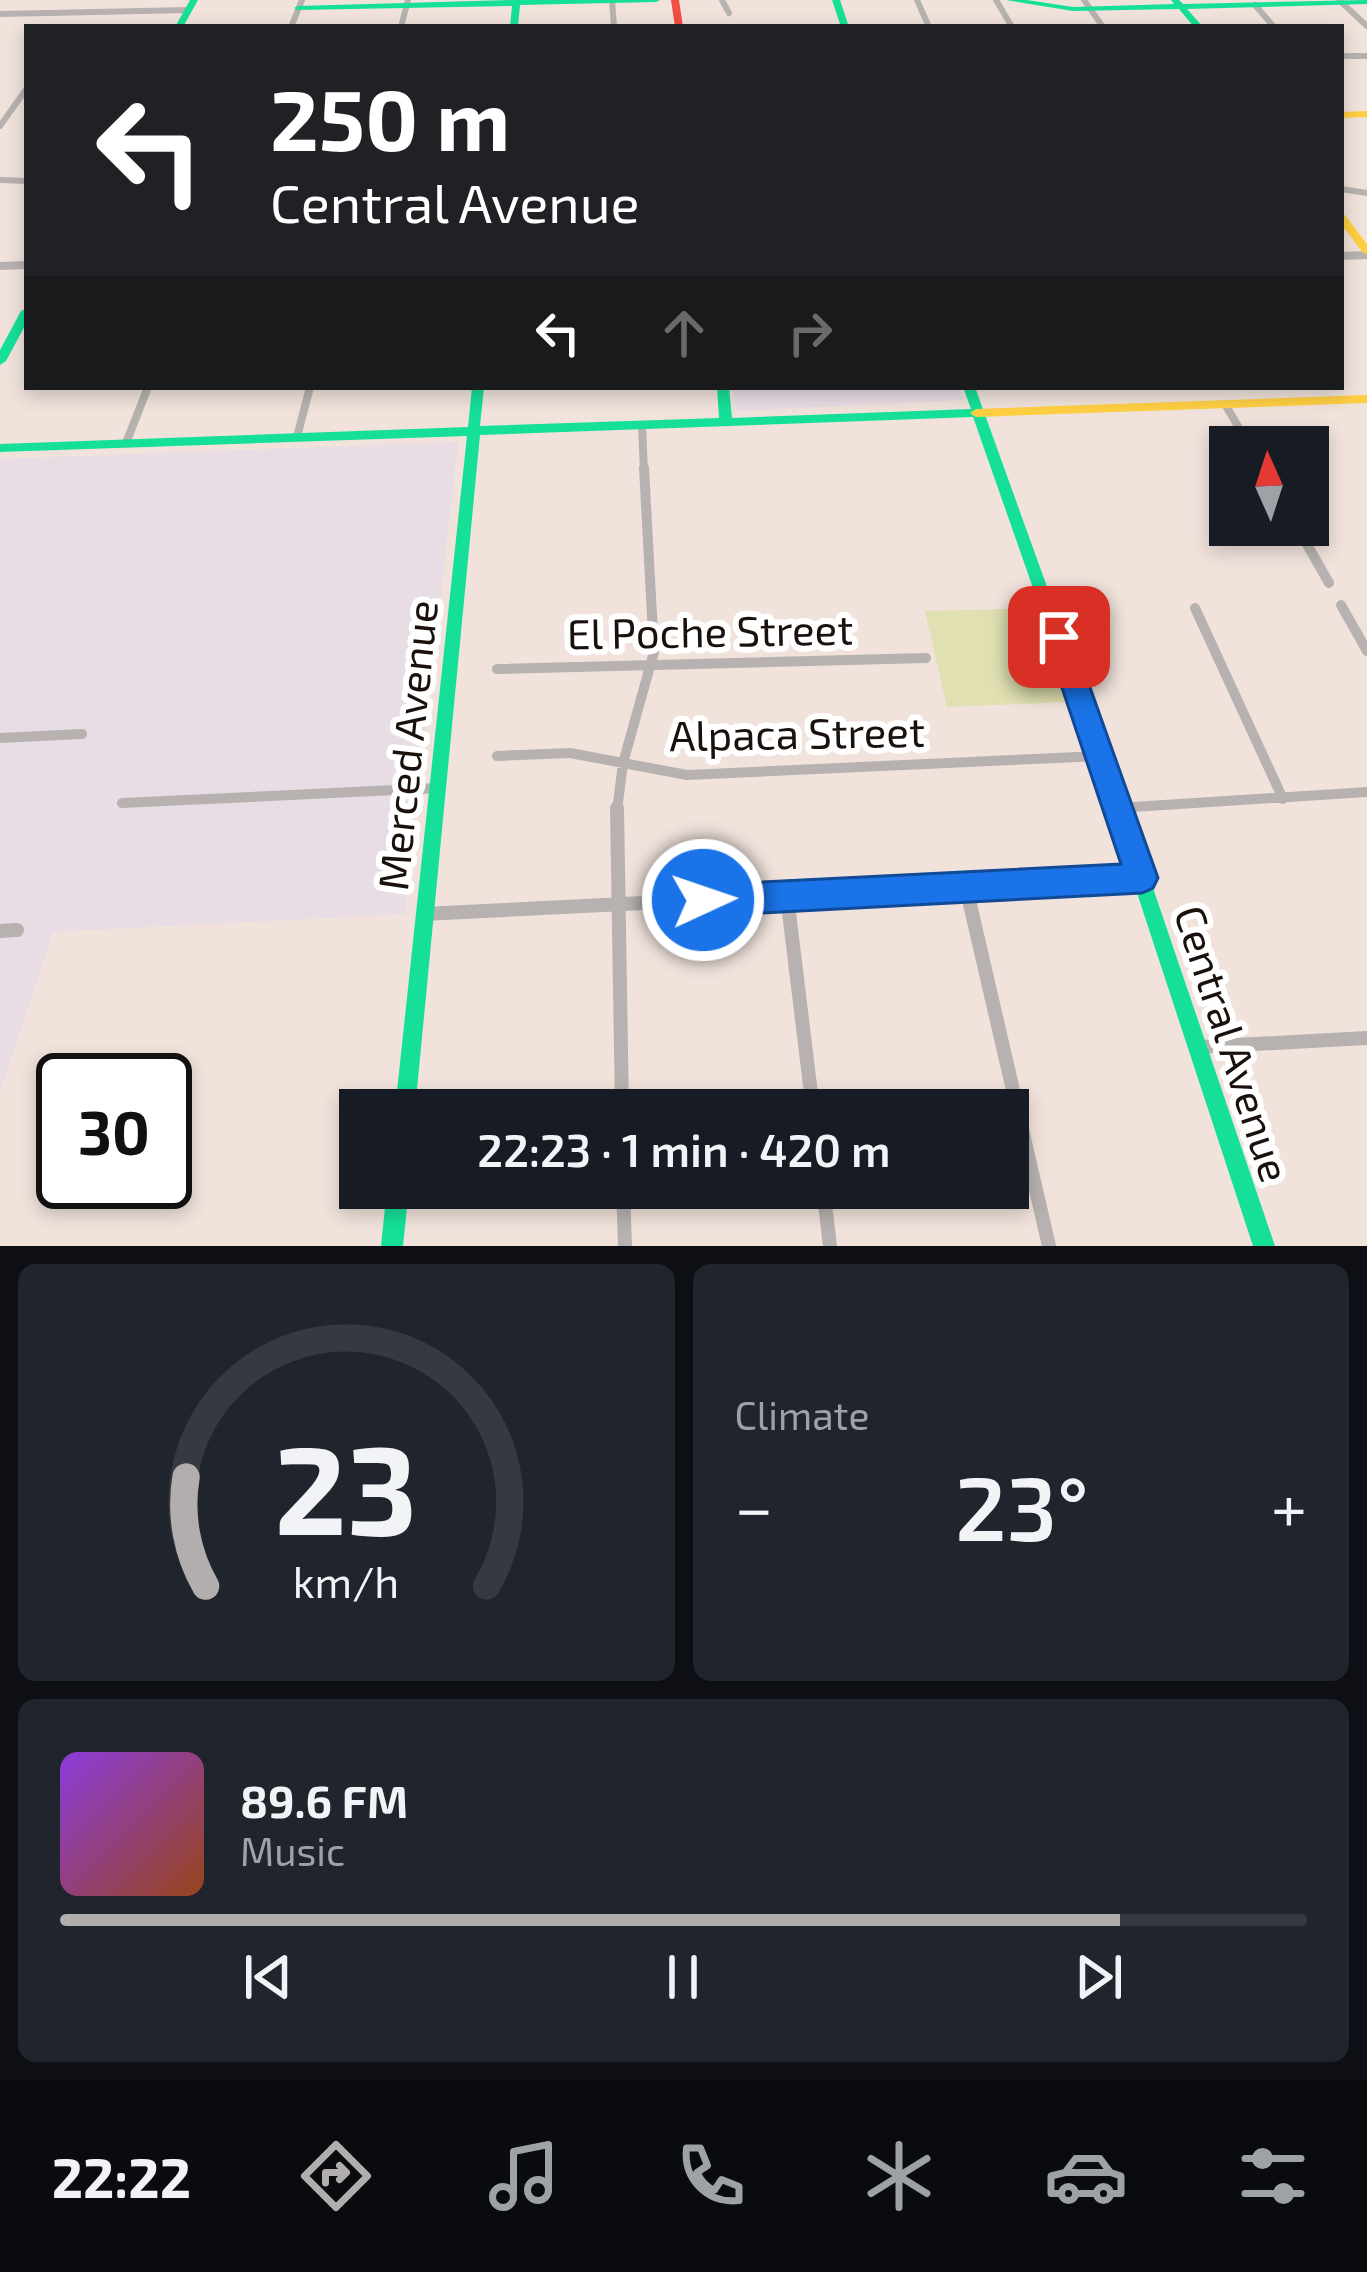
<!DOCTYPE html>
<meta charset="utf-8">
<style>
body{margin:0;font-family:"Exo 2",sans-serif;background:#20242c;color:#f1f3f6;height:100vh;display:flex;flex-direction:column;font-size:45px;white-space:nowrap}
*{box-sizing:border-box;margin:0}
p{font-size:39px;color:#9ea1a6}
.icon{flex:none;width:66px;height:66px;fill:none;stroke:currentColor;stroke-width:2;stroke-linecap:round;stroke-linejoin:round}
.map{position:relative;height:1246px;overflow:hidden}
.drawer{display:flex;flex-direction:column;gap:18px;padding:18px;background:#0d0f14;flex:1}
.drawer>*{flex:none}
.top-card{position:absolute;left:24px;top:24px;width:1320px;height:366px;border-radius:0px;box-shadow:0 6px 18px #0003;background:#202124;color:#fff;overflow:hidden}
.needle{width:78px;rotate:357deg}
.tools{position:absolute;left:1209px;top:426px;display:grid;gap:24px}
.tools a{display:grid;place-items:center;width:120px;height:120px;border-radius:0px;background:#171b24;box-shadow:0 6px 18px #0003;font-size:60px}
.speed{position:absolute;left:36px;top:1053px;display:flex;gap:24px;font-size:60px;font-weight:700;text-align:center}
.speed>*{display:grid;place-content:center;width:156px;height:156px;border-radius:50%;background:#171b24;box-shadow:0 6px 18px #0003;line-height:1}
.speed .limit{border:6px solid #111;border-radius:18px;background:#fff;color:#111}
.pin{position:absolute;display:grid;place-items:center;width:102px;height:102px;color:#fff;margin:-51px;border-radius:24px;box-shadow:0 6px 18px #0006}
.me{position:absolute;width:132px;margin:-66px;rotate:87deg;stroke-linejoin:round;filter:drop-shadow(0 0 9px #0008)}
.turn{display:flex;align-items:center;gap:42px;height:252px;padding:0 48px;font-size:54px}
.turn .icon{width:156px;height:156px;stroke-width:2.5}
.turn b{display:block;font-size:84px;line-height:102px}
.lanes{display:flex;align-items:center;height:114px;padding:0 48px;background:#0003;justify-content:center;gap:60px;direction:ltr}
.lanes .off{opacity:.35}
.big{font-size:90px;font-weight:600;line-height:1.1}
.drawer .tile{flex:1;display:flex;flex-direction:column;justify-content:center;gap:18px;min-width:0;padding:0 42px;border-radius:18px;background:#20242c}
.drawer .dial{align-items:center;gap:0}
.dial svg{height:312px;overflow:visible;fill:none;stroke:#363941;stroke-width:7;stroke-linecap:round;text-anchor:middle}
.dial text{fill:#f1f3f6;stroke:none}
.song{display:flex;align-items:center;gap:36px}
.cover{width:144px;height:144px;border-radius:18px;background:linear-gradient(135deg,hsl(270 70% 55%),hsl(20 70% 35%))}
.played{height:12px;border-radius:6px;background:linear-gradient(90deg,#b2aeae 85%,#363941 85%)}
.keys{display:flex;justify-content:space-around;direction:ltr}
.heat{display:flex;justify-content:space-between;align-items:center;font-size:66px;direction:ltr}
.drawer .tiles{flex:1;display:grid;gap:18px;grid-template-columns:1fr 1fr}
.tile:last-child{grid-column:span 2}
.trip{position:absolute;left:339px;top:1089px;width:690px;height:120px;border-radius:0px;background:#171b24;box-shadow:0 6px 18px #0003;font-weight:600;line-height:120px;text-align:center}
.dock{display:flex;height:192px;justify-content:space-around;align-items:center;background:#090b0e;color:#9ea1a6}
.dock .icon{width:84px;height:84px}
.dock .current{color:#b2aeae}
.dock b{font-size:54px;color:#f1f3f6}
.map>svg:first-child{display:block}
</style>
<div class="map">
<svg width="1367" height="1246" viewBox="0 0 1367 1246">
<rect width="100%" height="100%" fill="#f1e3dc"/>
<!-- industrial -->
<path fill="#e8dce5" d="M733 387H959L963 400 736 411Z
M458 442 405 914 53 932 0 1092V459Z"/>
<!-- green -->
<path fill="#e0e0b2" d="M1033 608 1068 702 947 707 925 611Z"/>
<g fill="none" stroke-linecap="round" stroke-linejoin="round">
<!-- street-far3 -->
<path stroke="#b7b2b0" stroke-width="6" d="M612 0 614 27
M722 0 729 13
M917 0 929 27
M996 0 1012 27
M1084 0 1103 27
M1339 0 1367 26
M1255 5 1274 27
M0 14 188 10
M291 27 302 0
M401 27 408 0
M1341 56H1367
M0 126 27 88
M0 180 27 181
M1341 189 1367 193"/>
<!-- street-far2 -->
<path stroke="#b7b2b0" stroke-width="8" d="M1341 256 1367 255
M0 266 27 265
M1225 404 1250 447
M642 425 644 471
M297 437 310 387
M126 443 148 387"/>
<!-- street-far1 -->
<path stroke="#b7b2b0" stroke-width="10" d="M1296 525 1329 583
M1341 605 1367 651
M1195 608 1283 799
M497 669 926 658
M0 738 82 734
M497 756 570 753 687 775 1100 756
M122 803 438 788
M1117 808 1367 792
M617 811 623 763 654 652 644 468"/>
<!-- street -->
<path stroke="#b7b2b0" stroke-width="14" d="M617 808 622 1110
M966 887 1049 1246
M787 896 813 1110
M424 914 1141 878
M0 931 17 930
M1198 1047 1367 1038
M623 1188 625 1246
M823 1188 830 1246"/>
<!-- fast -->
<path fill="#16e098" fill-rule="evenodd" d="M190 0H198L183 27H175Z
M512 0H660L656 2 520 5 518 27H510L512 6 298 10 294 8 298 6Z
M832 0H840L849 27H841Z
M1006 0H1027L1073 7 1174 4 1171 0H1179L1183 4 1367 0V4L1187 9 1203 27H1194L1179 9 1073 11Z
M27 308V322L6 361 0 365V350L21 311Z
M472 387H484L480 426 719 418 717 387H729L732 418 971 409 963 387H975L1108 756 1275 1246H1253L1092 756 973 417 480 435 415 1110H395L467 436 0 452V444L468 427Z
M387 1188H409L403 1246H381Z"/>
<!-- slow -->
<path fill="#ffcf43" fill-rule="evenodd" d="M1367 111V117L1341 118V112Z
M1341 214 1345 215 1367 244V254L1363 253 1341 224Z
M1367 395V403L976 417 970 413 976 409Z"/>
<!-- jam -->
<path fill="#f24e42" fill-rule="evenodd" d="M671 0H679L683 27H675Z"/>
</g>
<!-- route -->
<path fill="#1a73e8" stroke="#114b97" stroke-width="3" d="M1059 626 1072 637 1158 878 1153 888 1142 893 703 916 691 911 686 900 691 889 703 885 1121 864 1045 637Z"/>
<g text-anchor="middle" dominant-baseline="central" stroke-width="12" stroke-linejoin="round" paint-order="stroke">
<!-- street labels -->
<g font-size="42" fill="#1a110d" stroke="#fff">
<text transform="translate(710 630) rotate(-1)">El Poche Street</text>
<text transform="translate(797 732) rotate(-1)">Alpaca Street</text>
<text transform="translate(406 745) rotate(-84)">Merced Avenue</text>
<text transform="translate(1234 1043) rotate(72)">Central Avenue</text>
</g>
</g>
</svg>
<div class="tools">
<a><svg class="needle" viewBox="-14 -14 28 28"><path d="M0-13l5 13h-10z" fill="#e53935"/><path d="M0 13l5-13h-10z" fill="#9ea1a6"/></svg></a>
</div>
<div class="speed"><div class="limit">30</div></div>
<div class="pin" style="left:1059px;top:637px;background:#d93025"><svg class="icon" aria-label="arrive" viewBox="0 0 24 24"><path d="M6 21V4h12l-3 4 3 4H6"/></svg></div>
<svg class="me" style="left:703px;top:900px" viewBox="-20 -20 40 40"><circle r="17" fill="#1a73e8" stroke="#fff" stroke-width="3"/><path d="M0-11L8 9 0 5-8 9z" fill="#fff"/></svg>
<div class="trip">22:23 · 1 min · 420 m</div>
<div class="top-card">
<div class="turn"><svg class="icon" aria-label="left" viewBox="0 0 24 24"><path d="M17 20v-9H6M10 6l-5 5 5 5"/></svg><div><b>250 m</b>Central Avenue</div></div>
<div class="lanes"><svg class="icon" aria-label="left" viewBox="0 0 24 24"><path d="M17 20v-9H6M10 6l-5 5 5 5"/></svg><svg class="icon off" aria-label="ahead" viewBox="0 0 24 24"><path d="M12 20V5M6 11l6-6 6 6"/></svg><svg class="icon off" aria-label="right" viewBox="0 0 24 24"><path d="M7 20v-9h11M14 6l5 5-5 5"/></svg></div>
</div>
</div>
<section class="drawer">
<div class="tiles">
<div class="tile dial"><svg viewBox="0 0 100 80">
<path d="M14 69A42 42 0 1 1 86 69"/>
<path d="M14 69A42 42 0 0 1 9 41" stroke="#b2aeae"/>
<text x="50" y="56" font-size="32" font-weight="700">23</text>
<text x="50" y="72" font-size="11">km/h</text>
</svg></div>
<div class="tile"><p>Climate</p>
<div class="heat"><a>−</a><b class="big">23°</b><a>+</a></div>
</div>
<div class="tile">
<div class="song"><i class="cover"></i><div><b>89.6 FM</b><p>Music</p></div></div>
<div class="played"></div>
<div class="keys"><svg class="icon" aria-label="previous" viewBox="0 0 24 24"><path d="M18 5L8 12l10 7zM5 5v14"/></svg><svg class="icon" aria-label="pause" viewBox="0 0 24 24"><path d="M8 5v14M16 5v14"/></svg><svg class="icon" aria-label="next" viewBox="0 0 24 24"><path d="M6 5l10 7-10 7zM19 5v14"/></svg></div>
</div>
</div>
</section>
<nav class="dock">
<b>22:22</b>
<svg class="icon current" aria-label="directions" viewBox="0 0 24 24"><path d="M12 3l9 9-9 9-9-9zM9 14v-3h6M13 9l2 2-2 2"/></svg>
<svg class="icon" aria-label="music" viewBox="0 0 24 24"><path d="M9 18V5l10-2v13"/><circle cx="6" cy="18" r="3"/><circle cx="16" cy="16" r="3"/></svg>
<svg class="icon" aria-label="phone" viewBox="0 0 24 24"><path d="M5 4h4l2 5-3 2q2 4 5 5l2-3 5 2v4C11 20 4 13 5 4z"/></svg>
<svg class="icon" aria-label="climate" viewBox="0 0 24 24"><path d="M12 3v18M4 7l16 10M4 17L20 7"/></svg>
<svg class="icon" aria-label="car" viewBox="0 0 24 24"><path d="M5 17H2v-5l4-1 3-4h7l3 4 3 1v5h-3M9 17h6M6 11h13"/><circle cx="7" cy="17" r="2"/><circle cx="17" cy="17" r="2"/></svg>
<svg class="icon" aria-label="filters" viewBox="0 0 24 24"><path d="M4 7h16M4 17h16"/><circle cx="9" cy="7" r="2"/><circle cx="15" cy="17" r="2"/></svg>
</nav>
